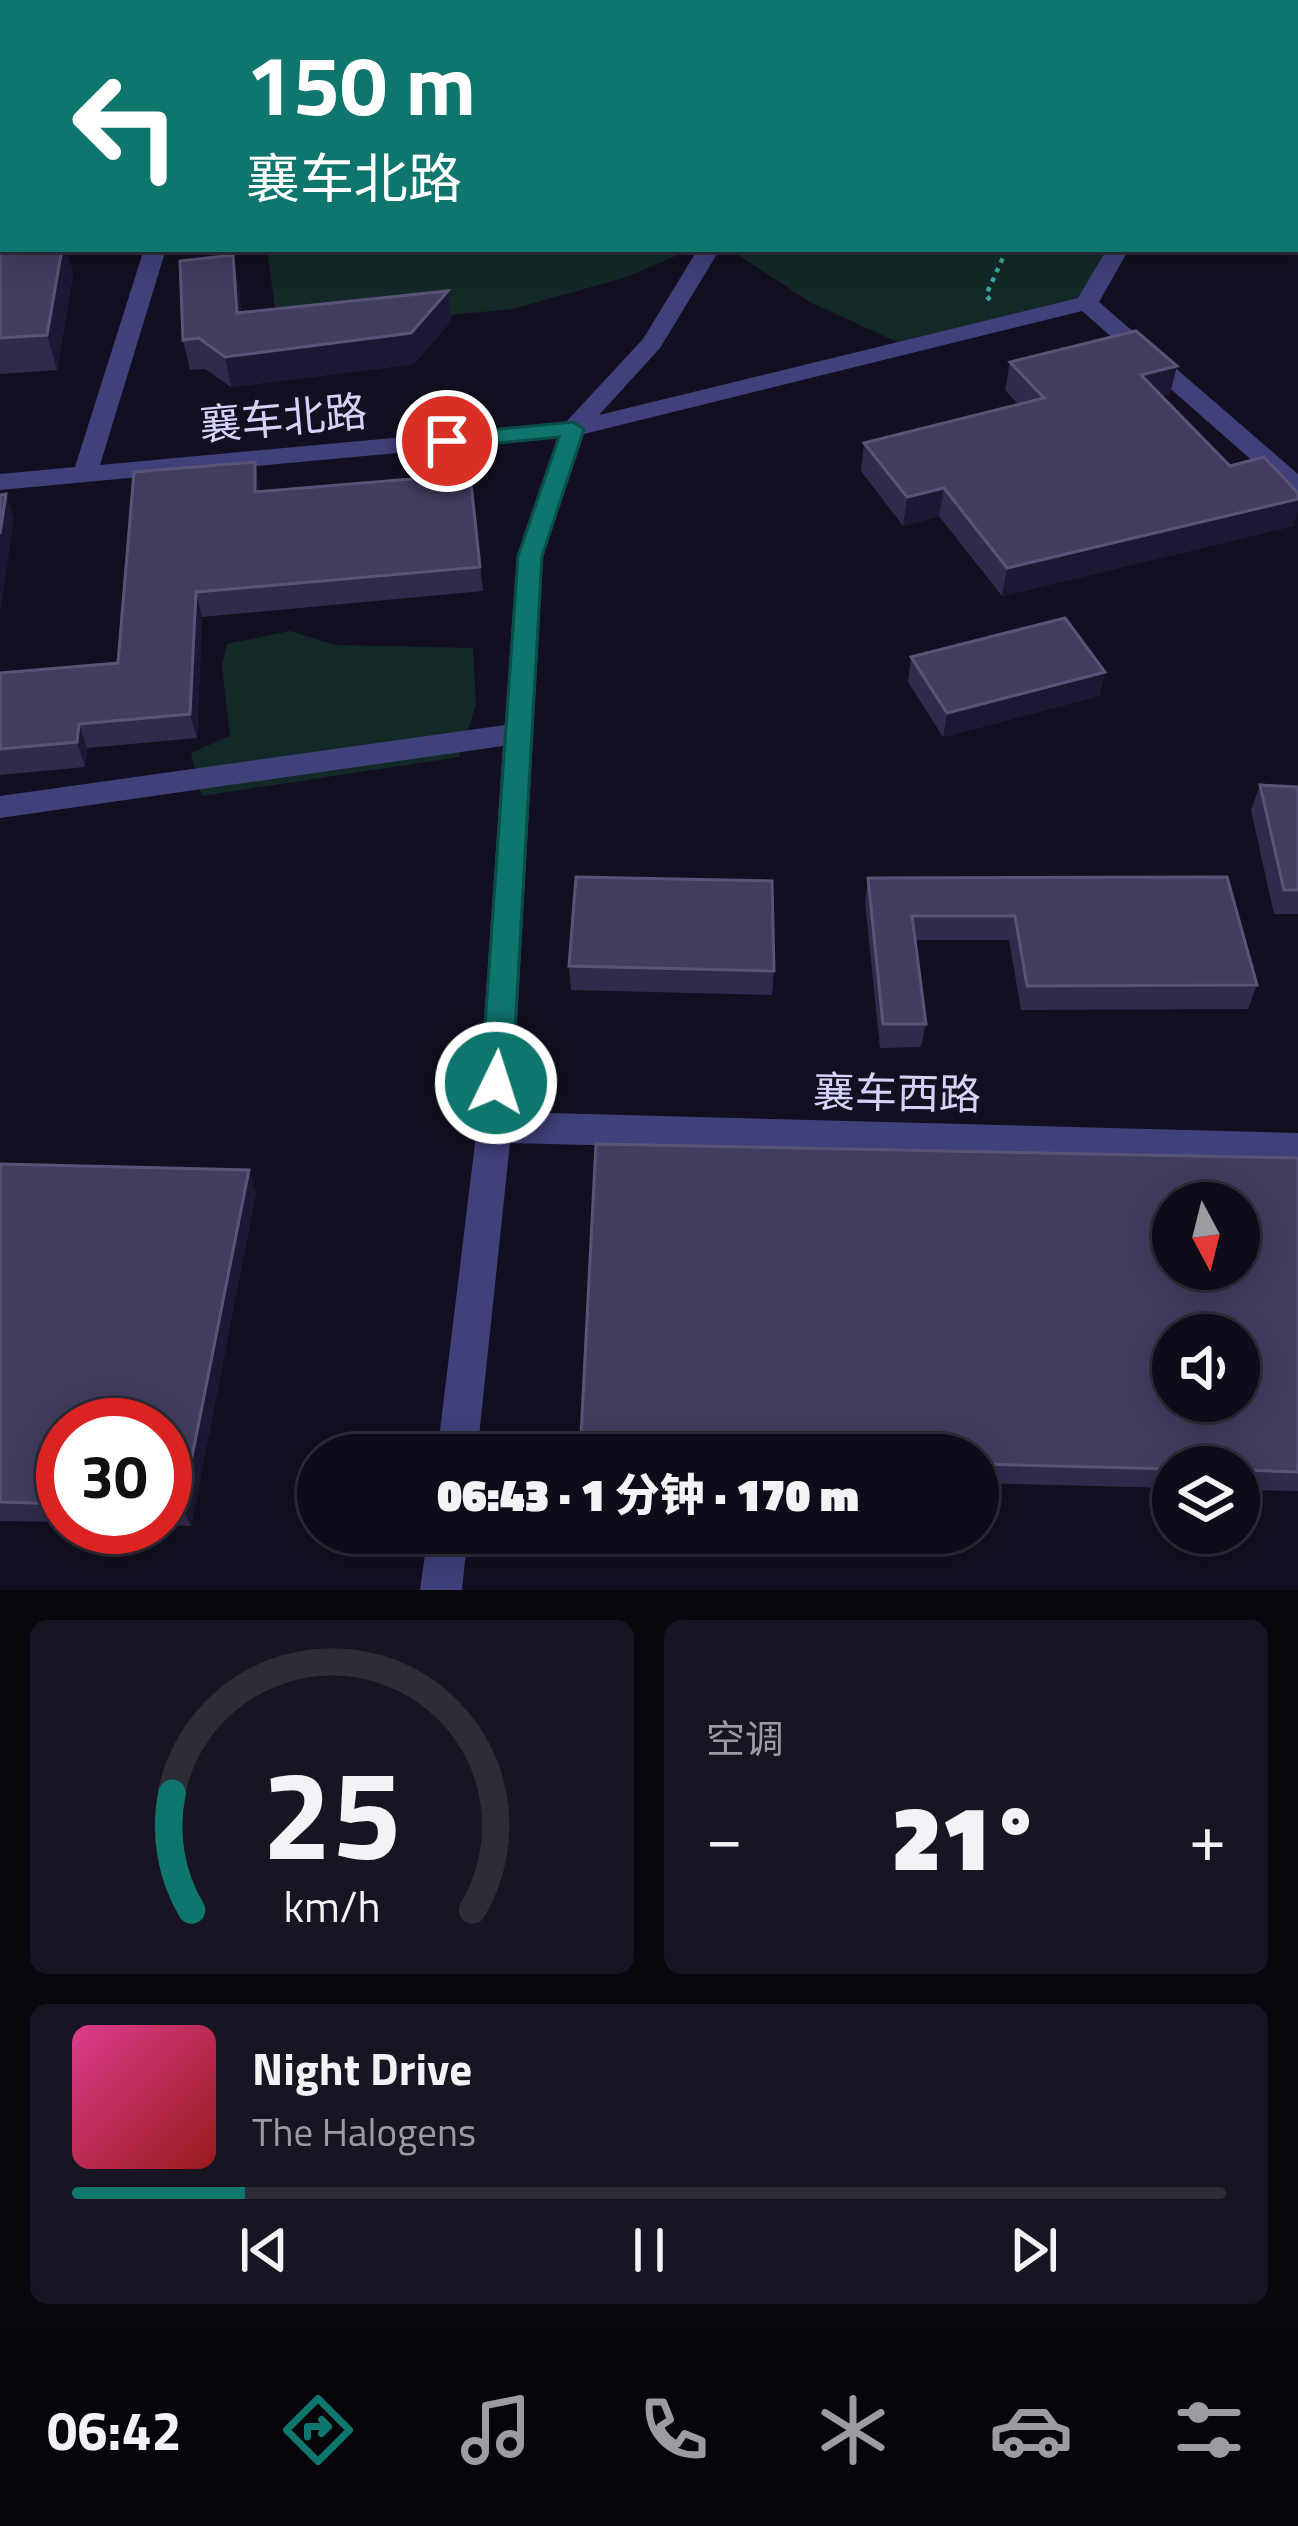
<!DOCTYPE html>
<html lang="zh">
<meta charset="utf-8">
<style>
body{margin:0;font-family:"Titillium Web","Noto Sans SC",sans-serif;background:#171521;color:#f1f3f6;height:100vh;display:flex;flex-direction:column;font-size:45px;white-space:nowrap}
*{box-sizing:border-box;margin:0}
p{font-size:39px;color:#9b9ba2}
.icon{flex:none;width:66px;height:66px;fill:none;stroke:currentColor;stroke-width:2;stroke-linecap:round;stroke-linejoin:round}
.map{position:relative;height:1590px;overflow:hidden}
.panel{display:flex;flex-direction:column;gap:30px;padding:30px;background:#08070d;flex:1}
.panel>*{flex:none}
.top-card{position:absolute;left:0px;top:0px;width:1299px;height:252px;box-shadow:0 6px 30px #0003,0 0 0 3px #2e2c37;background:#0f766e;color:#fff;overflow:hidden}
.needle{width:78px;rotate:173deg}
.fabs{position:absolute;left:1152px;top:1182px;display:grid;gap:24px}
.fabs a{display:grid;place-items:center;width:108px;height:108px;border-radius:50%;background:#0e0c18;box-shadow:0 6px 30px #0003,0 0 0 3px #2e2c37;font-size:60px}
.speed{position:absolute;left:36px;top:1398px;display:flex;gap:24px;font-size:60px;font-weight:700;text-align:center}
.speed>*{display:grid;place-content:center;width:156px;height:156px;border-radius:50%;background:#0e0c18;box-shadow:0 6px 30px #0003,0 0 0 3px #2e2c37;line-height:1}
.speed .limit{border:18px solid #d22;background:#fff;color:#111}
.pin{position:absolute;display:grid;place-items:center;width:102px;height:102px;color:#fff;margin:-51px;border:6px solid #fff;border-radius:50%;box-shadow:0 3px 12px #0007}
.me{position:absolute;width:132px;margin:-66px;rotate:4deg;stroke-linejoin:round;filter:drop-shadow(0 0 9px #0008)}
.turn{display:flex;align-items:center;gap:42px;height:252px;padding:0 48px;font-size:54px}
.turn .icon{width:156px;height:156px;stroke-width:2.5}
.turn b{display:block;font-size:84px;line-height:102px}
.big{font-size:90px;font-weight:800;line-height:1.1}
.panel .widget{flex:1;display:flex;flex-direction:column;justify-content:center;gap:18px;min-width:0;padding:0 42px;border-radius:18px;background:#171521}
.panel .dial{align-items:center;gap:0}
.dial svg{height:312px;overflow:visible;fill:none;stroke:#2e2c37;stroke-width:7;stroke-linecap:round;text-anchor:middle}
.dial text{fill:#f1f3f6;stroke:none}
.song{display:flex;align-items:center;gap:36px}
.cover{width:144px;height:144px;border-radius:18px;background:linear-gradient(135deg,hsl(330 70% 55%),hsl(0 70% 35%))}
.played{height:12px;border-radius:6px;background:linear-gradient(90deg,#0f766e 15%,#2e2c37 15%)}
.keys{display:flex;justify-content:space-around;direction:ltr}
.heat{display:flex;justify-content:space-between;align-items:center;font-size:66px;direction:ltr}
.panel .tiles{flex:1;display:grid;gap:30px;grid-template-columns:1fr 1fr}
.widget:last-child{grid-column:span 2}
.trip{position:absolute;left:297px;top:1434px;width:702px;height:120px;border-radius:60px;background:#0e0c18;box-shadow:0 6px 30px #0003,0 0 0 3px #2e2c37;font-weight:800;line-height:120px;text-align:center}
.menu{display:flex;height:192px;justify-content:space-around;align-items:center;background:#06050a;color:#9b9ba2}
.menu .icon{width:84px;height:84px}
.menu .on{color:#0f766e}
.menu b{font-size:54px;color:#f1f3f6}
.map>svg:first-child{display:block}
</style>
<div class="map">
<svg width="1298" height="1590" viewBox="0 0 1298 1590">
<rect width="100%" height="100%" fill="#121020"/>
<!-- green -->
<path fill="#132928" d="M267 249H692L624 278 512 309 278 331Z
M729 249H1118L1087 303 908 347 810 302Z
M290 631 335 645 473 648 476 705 459 757 202 796 191 753 230 736 222 665 227 644Z"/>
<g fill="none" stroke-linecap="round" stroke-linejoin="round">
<!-- path -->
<path stroke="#3ba69c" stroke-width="4.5" stroke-dasharray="4.5 6" stroke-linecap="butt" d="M728 3 734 0
M990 300 986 295 1007 249"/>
<!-- minor -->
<path fill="#40407a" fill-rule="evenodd" d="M765 0H783V3H765Z
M1296 125H1298V137H1296Z
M144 249H166L100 465 566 422 643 339 698 249H720L660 348 599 415 1078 298 1107 249H1129L1099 302 1298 474V495L1289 493 1082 311 584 434 543 557 512 1112 1298 1133V1163L510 1143 477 1455H437L477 1127 503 746 0 818V796L505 725 517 557 558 438 0 490V474L75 467Z
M428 1533H468L462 1590H420Z"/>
</g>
<!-- wall -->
<path fill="#302b4c" d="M0 0H83L3 249H66L73 274 57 370 0 374Z
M320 0H500V3H320Z
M1075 0H1199L1198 3H1101Z
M1298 148V241L1296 238V149Z
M239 286 241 313 448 291 451 321 414 364 231 387 205 369 190 370 183 340Z
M1010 362 1170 394 1161 396 1230 466 1298 499V510L1293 526 1002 596 939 516 903 526 861 471 864 443 1019 405 1005 390Z
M470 474 483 591 202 617 197 738 87 748 85 767 0 775V673L118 663 260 487V492Z
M911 657 1105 672 1099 696 943 737 908 682Z
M1260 785 1298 787V914H1274L1251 810Z
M1227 877 1257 985 1248 1009 1021 1010 1009 940H915L926 1024 921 1047 880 1048 865 902 868 878Z
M569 966 774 971 772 995 571 990Z
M1298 1158V1491L1239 1490V1467H1173V1488L978 1483V1455Z
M0 1164 256 1192 191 1526 165 1525V1425H63V1522L0 1521Z"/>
<!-- shaded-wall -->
<path fill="#1c1833" d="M62 249H66L73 274 57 370 47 335Z
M233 255 239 286 243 344 237 313Z
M448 291 451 321 414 364 231 387 225 357Z
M1177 366 1170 394 1134 403 1141 375Z
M255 462 260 487V517L255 492Z
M944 488 939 516 903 526 907 497Z
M6 494 14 519 0 613V534Z
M1298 499V510L1293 526 1002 596 1007 568Z
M196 592 202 617 197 738 190 714Z
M1105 672 1099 696 943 737 947 713Z
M79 724 87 748 85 767 77 742Z
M249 1170 256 1192 191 1526 182 1507Z"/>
<!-- building -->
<path fill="#413d5f" stroke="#595477" stroke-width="3" fill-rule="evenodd" d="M0 0H77V3H3V249H62L47 335 0 338Z
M320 0H444L445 3H320Z
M1298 148V183H1296V149Z
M233 255 237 313 448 291 411 333 225 357 199 338 183 340 180 261Z
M1136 331 1177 366 1141 375 1230 466 1264 457 1298 493V499L1007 568 944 488 907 497 864 443 1044 398 1010 362Z
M255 462V492L470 474 480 567 196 592 190 714 79 724 77 742 0 749V673L118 663 134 472Z
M6 494 0 534V495Z
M1065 618 1105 672 947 713 911 657Z
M1260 785 1298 787V890H1284Z
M576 877 772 881 774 971 569 966Z
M1227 877 1257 985 1027 986 1015 916H912L926 1024H883L868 878Z
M596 1144 1298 1158V1472L1239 1470V1467H1173V1469L978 1464V1455H580ZM1173 1203H1239V1269H1173ZM1173 1335H1239V1401H1173Z
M0 1164 249 1170 182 1507H165V1425H63V1504L0 1502Z"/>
<!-- route -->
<path fill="#0f766e" stroke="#0a4d48" stroke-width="3" d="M573 422 584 429 542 556 512 1083 496 1097 481 1083 518 556 559 437 447 448 435 441 447 434Z"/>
<g text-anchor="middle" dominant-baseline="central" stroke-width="12" stroke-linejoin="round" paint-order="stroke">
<!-- street labels -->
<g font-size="42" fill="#d6d3fa" stroke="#121020">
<text transform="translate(283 417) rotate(-5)">襄车北路</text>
<text transform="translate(897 1092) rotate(1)">襄车西路</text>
</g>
</g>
</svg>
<div class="fabs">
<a><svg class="needle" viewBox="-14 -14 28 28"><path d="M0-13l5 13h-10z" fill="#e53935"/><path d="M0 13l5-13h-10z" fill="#9b9ba2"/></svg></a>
<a><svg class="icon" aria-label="sound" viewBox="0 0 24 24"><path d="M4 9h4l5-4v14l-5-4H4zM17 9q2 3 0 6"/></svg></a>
<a><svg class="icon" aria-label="layers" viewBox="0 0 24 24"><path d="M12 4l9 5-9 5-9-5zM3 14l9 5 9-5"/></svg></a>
</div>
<div class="speed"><div class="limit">30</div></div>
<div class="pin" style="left:447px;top:441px;background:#d93025"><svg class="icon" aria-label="arrive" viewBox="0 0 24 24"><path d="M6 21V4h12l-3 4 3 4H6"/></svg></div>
<svg class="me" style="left:496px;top:1083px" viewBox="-20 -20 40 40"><circle r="17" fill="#0f766e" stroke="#fff" stroke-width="3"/><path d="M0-11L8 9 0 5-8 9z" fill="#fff"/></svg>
<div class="trip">06:43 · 1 分钟 · 170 m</div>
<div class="top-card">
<div class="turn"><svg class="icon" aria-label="left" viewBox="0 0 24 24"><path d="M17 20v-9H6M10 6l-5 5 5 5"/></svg><div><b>150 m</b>襄车北路</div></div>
</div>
</div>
<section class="panel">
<div class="tiles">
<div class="widget dial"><svg viewBox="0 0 100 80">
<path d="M14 69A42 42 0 1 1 86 69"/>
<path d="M14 69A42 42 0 0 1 9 39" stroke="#0f766e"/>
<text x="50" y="56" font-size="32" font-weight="700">25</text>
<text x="50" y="72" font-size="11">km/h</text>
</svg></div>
<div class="widget"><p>空调</p>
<div class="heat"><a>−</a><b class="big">21°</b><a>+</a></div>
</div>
<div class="widget">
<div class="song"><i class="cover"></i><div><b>Night Drive</b><p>The Halogens</p></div></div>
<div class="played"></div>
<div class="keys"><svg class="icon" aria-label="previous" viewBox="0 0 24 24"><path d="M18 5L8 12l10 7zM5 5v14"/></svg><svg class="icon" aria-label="pause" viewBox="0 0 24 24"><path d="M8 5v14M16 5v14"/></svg><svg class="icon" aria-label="next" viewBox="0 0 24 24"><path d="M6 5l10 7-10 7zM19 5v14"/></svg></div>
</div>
</div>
</section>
<nav class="menu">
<b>06:42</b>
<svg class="icon on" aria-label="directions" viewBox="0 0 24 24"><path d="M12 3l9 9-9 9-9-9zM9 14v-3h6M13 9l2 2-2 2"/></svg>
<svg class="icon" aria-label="music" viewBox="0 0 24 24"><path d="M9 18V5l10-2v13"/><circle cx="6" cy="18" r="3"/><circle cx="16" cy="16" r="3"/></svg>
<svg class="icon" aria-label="phone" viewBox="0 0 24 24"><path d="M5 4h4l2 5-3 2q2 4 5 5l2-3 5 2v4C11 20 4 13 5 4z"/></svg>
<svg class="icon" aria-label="climate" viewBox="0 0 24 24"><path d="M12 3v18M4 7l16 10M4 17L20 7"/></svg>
<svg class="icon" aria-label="car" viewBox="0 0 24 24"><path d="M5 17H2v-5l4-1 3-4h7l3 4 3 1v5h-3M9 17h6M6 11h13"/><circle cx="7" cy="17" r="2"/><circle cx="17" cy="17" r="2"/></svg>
<svg class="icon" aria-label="filters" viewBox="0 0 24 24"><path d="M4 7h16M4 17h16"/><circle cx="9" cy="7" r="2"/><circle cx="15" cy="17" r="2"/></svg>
</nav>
